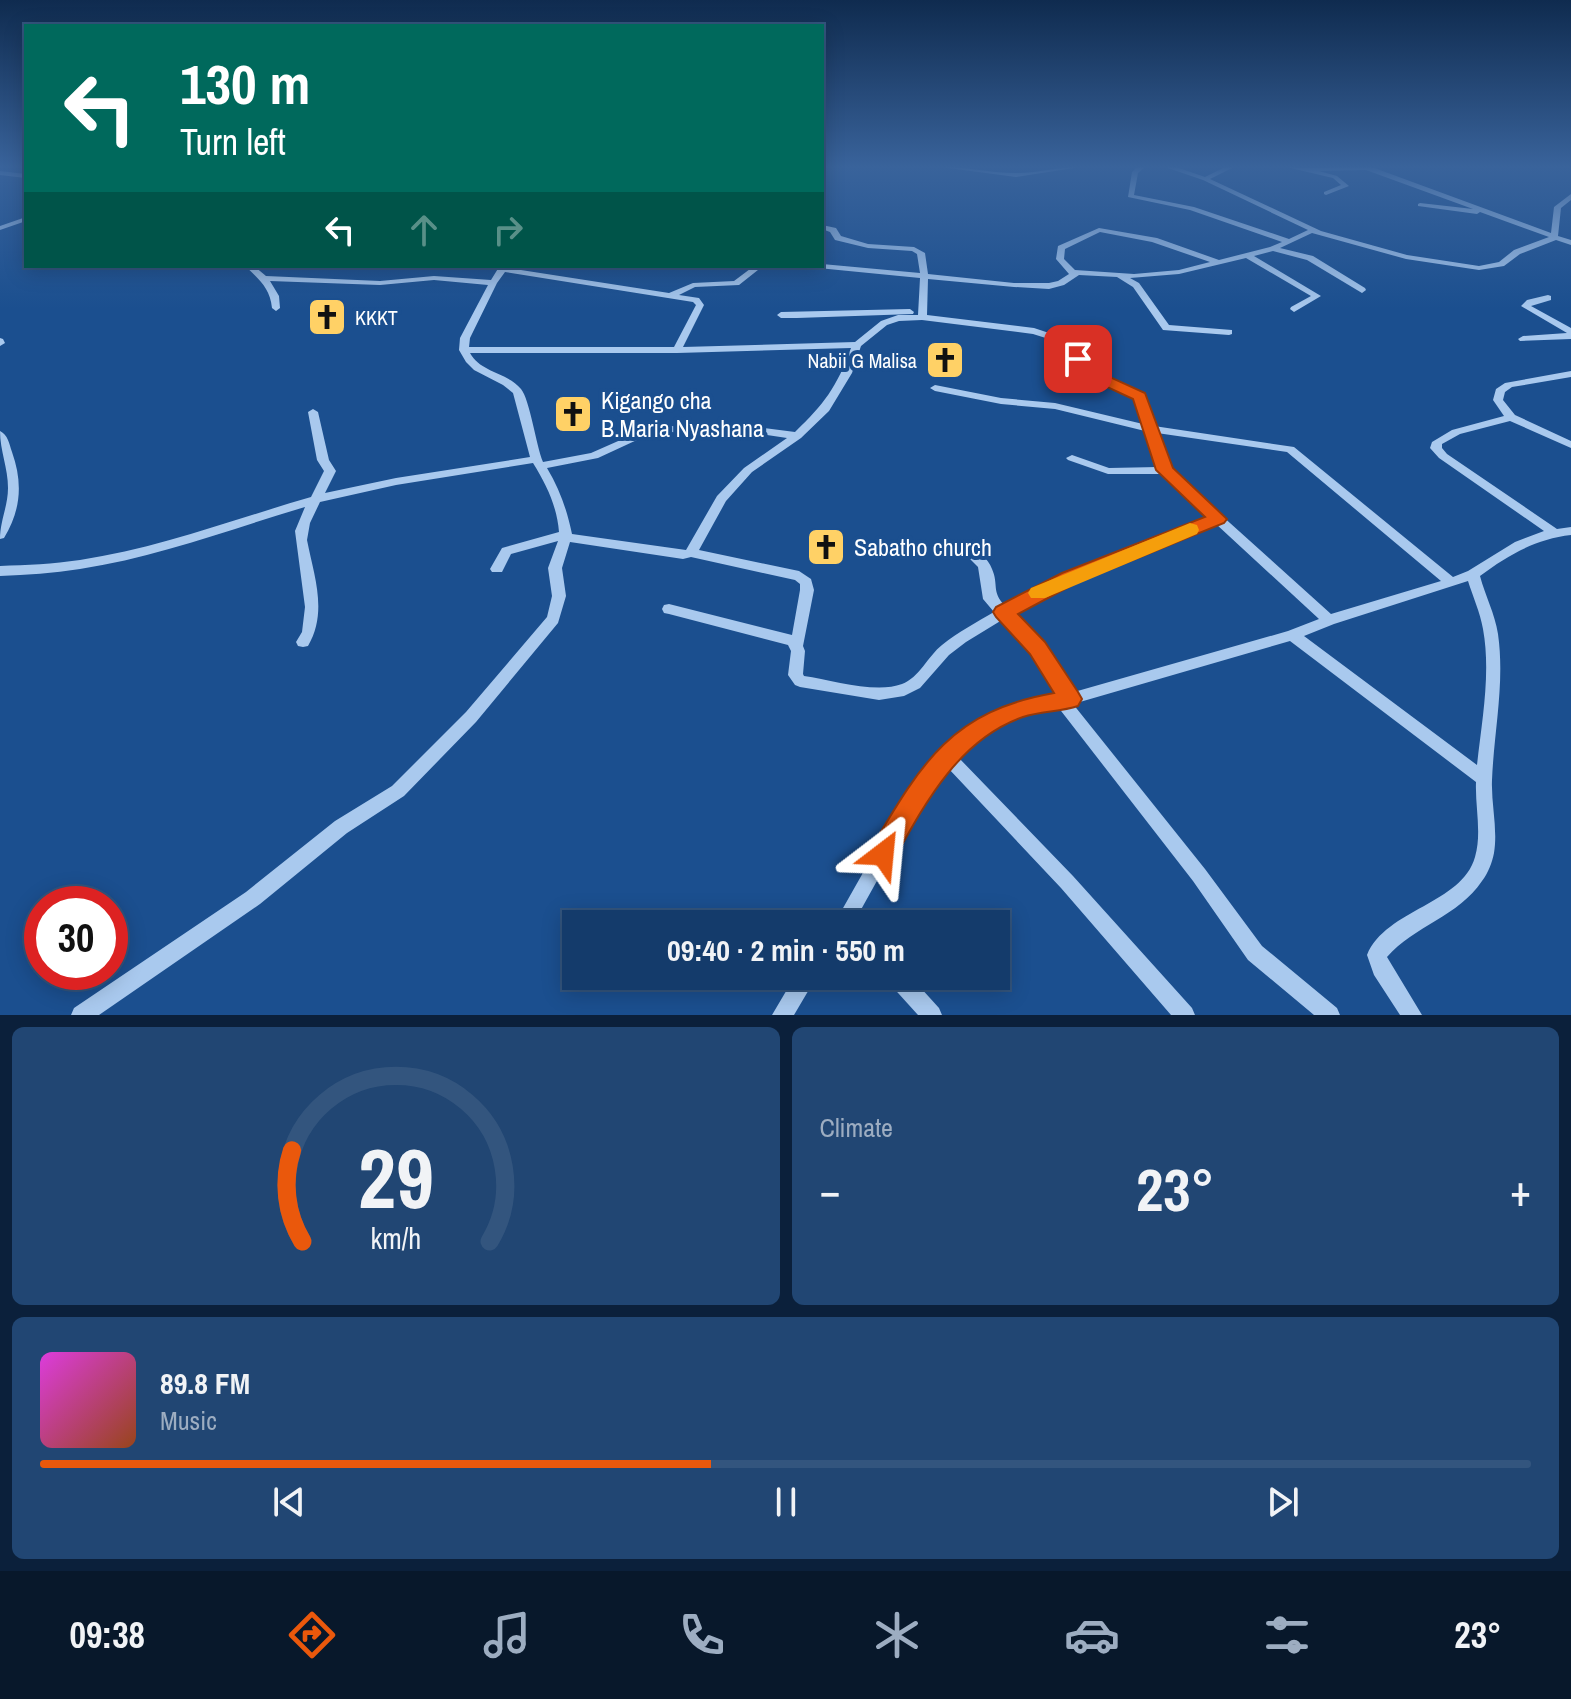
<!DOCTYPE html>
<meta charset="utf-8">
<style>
body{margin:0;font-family:"Archivo Narrow",sans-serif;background:#214673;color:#f1f3f6;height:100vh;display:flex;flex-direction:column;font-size:30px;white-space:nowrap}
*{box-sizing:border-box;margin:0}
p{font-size:26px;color:#9dadc1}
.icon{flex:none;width:44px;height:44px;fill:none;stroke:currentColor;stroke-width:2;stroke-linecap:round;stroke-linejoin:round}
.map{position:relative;height:1015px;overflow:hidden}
.panel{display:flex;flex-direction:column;gap:12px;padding:12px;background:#0b203b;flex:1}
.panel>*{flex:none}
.hud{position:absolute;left:24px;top:24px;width:800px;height:244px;border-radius:0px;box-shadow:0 4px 20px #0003,0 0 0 2px #33557e;background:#00695c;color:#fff;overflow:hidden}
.speed{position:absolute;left:24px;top:886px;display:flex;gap:16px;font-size:40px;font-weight:700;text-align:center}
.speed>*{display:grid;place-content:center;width:104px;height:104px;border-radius:50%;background:#143b6b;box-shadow:0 4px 20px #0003,0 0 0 2px #33557e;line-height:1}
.speed .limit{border:12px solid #d22;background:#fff;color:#111}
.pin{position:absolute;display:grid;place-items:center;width:68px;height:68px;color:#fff;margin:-34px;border-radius:16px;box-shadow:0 4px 12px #0006}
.me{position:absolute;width:88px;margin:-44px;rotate:29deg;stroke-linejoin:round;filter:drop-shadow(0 0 6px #0008)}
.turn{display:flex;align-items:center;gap:28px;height:168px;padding:0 24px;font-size:36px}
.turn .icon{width:104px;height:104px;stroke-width:2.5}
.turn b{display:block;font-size:56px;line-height:68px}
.lanes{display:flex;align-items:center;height:76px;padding:0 24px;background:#0003;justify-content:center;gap:40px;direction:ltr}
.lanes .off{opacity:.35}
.big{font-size:60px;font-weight:700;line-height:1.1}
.panel .tile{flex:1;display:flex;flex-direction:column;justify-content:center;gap:12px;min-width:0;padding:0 28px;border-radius:12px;background:#214673}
.panel .dial{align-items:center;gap:0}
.dial svg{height:208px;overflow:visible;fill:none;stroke:#33557e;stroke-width:7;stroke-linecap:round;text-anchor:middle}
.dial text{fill:#f1f3f6;stroke:none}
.song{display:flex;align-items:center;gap:24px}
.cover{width:96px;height:96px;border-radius:12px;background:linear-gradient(135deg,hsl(300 70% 55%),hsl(20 70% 35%))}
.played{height:8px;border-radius:4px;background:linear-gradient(90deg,#ea580c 45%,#33557e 45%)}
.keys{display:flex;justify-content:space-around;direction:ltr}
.heat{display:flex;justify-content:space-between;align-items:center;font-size:44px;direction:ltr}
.panel .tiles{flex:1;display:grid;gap:12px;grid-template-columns:1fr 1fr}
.tile:last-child{grid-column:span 2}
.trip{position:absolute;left:562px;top:910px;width:448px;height:80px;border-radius:0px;background:#143b6b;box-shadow:0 4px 20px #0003,0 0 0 2px #33557e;font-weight:700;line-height:80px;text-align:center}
.menu{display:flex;height:128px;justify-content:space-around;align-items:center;background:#08182b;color:#9dadc1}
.menu .icon{width:56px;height:56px}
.menu .on{color:#ea580c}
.menu b{font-size:36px;color:#f1f3f6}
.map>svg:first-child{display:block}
</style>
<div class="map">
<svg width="1571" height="1015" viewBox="0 0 1571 1015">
<rect width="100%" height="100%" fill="#1b4f8f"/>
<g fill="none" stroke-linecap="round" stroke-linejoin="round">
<!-- minor -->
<path fill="#a9c9ee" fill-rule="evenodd" d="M933 166C961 166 990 173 1016 173 1040 173 1063 166 1087 166L1016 177Z
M1138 166H1146L1138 173 1134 195 1194 207 1289 239 1308 230 1203 180 1162 166H1173L1205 177 1227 166H1236L1210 179 1321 231 1407 255 1479 266 1499 262 1514 250 1549 237 1480 212 1477 214 1418 206V204L1420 203 1473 209 1366 170 1319 171 1337 176 1349 186 1326 195 1324 194V192L1341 185 1333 178 1282 166 1304 168 1369 166 1551 233 1554 207 1571 194V200L1561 208 1558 236 1571 240V245L1556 240 1520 254 1504 266 1479 270 1406 259 1312 233 1280 248 1313 256 1365 288 1366 290 1362 293 1307 260 1273 251 1254 256 1321 296 1294 312 1290 309 1291 307 1311 296 1246 258 1179 274 1130 278 1139 283 1169 325 1232 330V334L1229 335 1163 330 1133 287 1117 277 1079 275 1064 285 1049 289 1014 287 928 279 927 315 1034 328 1058 336 1101 375 1141 392 1154 426 1294 447 1453 577 1468 571 1515 542 1544 531 1439 458 1430 448 1432 442 1452 430 1504 416 1493 400 1496 389 1505 383 1571 371V377L1512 387 1505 392 1503 400 1515 415 1571 441V448L1510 421 1460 434 1442 444V448L1447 454 1557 529 1571 527V535C1536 539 1508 555 1480 576 1485 595 1495 614 1498 634 1505 683 1494 731 1492 780 1491 804 1498 829 1494 853 1492 863 1488 873 1482 881 1459 916 1414 926 1387 957L1422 1015H1400L1374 975 1367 955C1386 909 1462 904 1475 857 1482 833 1475 807 1476 782L1290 641 1073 704 1205 869 1262 946 1337 1008 1340 1015H1314L1248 960 1193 881 1058 707C1014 716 990 722 958 757L1073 876 1192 1008 1195 1015H1171L1061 888 948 768 928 789 853 924H834L916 779 941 751 962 730 994 711 1018 703 1059 695 1033 652 1002 620 966 642 949 655 920 688 904 696 879 700 800 687 795 685 788 675 791 651 788 645 669 614 664 613 662 609 664 605 669 604 792 635 800 590V584L795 580 691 557 683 559 570 542 562 568 566 596 558 623 476 722 404 796 347 833 260 904 99 1015H71L74 1008 246 892 335 821 392 786 466 712 547 617 552 596 548 568 558 541 511 554 502 572H492L490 569 502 548 559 532C557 506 546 484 533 463L396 485 320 502 310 523 307 540C314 576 328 612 308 646L303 647 298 646 296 642 302 632 305 607 295 531 305 507C231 529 157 557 80 569 53 573 27 575 0 576V566C27 565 53 564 80 560 159 548 235 519 311 497L324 471 317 460 308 412 313 409 318 412 329 460 336 471 325 493 396 478 530 457 513 393 503 385 474 370 466 362 459 350 460 338 488 285 434 280 380 285 270 281 279 296 280 308 276 311 272 308C270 288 259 279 245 266H254L266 276 380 281 434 276 491 280 499 267 509 266 508 268 669 293 693 283 734 281 754 266H763L739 285 695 287 679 295 699 298 704 305 683 347 855 342 881 321 898 315H918L920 278 818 268 814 266H822V264L920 273 917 254 912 251 868 248 835 240 830 232 822 229V225L836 228 841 236 868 244 914 247 925 253 928 274 1014 283H1049L1058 281 1069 274 1056 259 1058 246 1099 228 1157 238 1219 260 1270 247 1282 242 1190 210 1128 197 1132 172ZM1100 232 1152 242 1210 262 1179 270 1134 274 1075 270 1064 259 1065 249ZM505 272 693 302 696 305 674 347H469L470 338 497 283ZM922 320 1033 334 1052 340 1095 379 1133 396 1143 424 1055 403 1001 398 935 385 930 388 935 391 1001 404 1055 409 1145 431 1158 467 1109 468 1072 455 1066 458 1068 460 1108 474H1162L1210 517 1041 585 1005 606C991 591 999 585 992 569 988 558 978 551 969 544H961L959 547 961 550 978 567 983 599 994 612C977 622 958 632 942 645 928 656 919 678 902 684 876 694 832 680 804 676L803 674 805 651 803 646 814 590 811 579 799 571 699 550 726 501 752 472 801 438 829 411 852 373 861 346 887 325 899 321ZM851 348C837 387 824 404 795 432L733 424 650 427 591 453 543 462C536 445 530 400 521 389 507 372 481 373 470 353H677ZM733 430 787 438 744 468 717 496 686 550 572 534C567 510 560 490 547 468L598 458 652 433ZM1157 433 1287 452 1441 581 1331 614 1170 469ZM1216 524 1319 619 1288 631 1074 692 1043 644 1013 614 1051 591ZM1468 581C1473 597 1480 612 1483 629 1491 673 1482 720 1477 765L1304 636 1334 624Z
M0 171 26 174V178L0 175Z
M26 217V221L0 230V226Z
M1548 295 1551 296V300L1531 306 1571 328V339L1520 341 1518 339 1523 336 1567 333 1521 306 1527 300Z
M910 309 914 312 913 314 797 318H781L777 315 781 312Z
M0 338 3 339 5 343 0 346Z
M0 431C8 435 9 443 12 452 23 483 21 510 4 538L0 539C0 521 8 506 8 488 8 468 0 451 0 431Z
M795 976H817L794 1015H772Z
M886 976H910L939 1008 942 1015H918L889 983Z"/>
</g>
<!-- sky -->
<linearGradient id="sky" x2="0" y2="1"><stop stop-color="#0f2b4f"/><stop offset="0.54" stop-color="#39639b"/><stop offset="1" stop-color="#39639b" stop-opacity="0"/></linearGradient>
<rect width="1571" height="309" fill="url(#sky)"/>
<!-- route -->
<path fill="#ea580c" stroke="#983908" stroke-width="2" d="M1078 355 1103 374 1145 393 1173 468 1227 519 1224 523 1076 583 1018 614 1045 642 1078 692 1082 699 1078 706C1060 712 1041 711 1023 717 957 740 923 807 892 863L883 867 873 863 869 854 873 845C922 762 952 711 1054 693L1030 654 996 617 993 612 996 607 1062 573 1205 517 1156 470 1133 399 1092 380 1071 359Z"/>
<!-- slow -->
<path fill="#f59e0b" d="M1190 523 1197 525 1199 530 1197 534 1045 598H1031L1028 593 1031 588Z"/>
<!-- icons -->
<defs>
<symbol id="church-square" viewBox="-11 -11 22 22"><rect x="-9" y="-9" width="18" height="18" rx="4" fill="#ffd166" stroke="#1b4f8f"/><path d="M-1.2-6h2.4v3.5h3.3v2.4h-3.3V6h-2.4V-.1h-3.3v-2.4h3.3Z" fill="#111"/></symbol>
</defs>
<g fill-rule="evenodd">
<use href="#church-square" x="305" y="295" width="44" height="44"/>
<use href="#church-square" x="923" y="338" width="44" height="44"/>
<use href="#church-square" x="551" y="392" width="44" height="44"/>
<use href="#church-square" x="804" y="525" width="44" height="44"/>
</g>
<g text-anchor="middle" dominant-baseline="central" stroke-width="8" stroke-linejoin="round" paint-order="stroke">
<!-- far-poi labels -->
<g font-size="20" fill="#fff" stroke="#1b4f8f" text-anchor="start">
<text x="355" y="317">KKKT</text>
<text x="917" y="360" text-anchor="end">Nabii G Malisa</text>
</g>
<!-- poi labels -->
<g font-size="24" fill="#fff" stroke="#1b4f8f" text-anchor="start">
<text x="601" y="400">Kigango cha<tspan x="601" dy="28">B.Maria Nyashana</tspan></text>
<text x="854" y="547">Sabatho church</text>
</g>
</g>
</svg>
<div class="speed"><div class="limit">30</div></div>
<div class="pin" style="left:1078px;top:359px;background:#d93025"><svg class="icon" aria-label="arrive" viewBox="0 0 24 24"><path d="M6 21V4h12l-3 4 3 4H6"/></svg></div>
<svg class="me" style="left:883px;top:854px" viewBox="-20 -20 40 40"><path d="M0-17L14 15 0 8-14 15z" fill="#ea580c" stroke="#fff" stroke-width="4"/></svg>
<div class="trip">09:40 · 2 min · 550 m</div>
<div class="hud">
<div class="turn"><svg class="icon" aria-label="left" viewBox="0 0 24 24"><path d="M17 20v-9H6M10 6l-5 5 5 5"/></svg><div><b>130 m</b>Turn left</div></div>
<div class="lanes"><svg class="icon" aria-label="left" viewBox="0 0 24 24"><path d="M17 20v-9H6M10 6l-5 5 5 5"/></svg><svg class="icon off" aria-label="ahead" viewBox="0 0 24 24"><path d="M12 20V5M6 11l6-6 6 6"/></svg><svg class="icon off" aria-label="right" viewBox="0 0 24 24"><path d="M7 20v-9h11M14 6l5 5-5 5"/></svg></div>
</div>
</div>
<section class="panel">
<div class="tiles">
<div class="tile dial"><svg viewBox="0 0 100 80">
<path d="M14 69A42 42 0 1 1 86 69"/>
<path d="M14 69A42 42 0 0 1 10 34" stroke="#ea580c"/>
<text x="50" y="56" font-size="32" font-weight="700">29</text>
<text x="50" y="72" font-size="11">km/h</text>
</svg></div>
<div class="tile"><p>Climate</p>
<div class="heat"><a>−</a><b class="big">23°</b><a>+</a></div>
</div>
<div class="tile">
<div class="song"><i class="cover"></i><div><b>89.8 FM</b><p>Music</p></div></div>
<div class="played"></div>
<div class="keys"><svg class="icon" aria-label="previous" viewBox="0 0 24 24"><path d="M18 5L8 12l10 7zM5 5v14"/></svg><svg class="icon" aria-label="pause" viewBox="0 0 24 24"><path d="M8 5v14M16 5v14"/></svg><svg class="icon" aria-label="next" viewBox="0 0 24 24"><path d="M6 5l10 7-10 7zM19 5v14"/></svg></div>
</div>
</div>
</section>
<nav class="menu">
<b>09:38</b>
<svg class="icon on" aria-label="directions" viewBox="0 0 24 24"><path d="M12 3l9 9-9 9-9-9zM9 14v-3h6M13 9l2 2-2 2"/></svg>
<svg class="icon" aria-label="music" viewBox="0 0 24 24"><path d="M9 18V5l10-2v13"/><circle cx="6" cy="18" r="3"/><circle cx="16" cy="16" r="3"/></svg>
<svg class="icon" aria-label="phone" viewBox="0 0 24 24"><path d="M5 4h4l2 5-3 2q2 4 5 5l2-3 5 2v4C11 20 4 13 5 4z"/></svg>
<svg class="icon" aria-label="climate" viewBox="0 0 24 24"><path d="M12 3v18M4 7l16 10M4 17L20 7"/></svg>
<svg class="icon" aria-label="car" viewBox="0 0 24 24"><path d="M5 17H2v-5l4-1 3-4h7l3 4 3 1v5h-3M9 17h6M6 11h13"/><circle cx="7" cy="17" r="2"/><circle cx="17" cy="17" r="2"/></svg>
<svg class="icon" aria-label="filters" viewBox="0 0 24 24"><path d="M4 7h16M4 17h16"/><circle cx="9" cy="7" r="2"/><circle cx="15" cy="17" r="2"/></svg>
<b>23°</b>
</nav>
